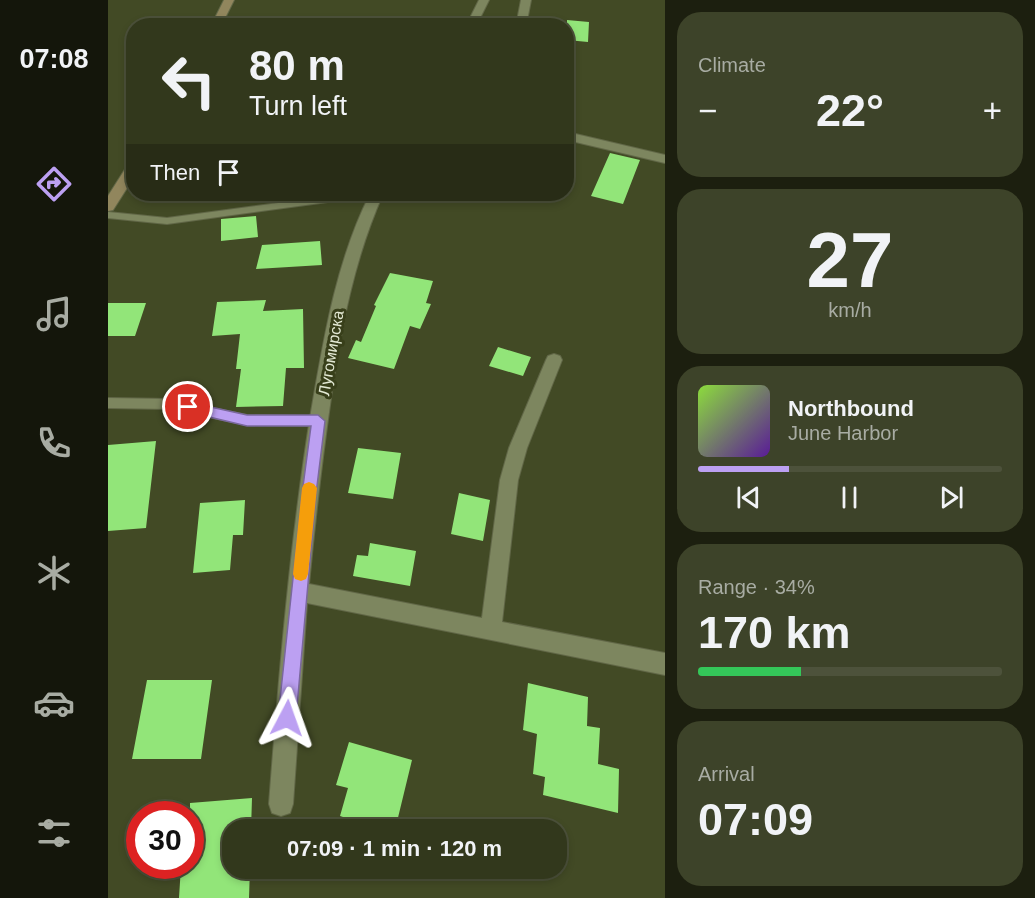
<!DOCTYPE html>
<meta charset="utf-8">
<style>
body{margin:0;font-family:Arial,sans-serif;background:#3d4329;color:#f1f3f6;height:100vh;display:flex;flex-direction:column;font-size:22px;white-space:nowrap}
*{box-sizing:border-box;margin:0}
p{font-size:20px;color:#a8aca3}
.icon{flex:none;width:33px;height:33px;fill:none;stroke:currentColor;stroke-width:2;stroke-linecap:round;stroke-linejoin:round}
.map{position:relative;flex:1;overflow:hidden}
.drawer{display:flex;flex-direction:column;gap:12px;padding:12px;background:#1c1f0f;width:370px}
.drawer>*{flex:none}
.top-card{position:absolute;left:18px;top:18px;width:448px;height:183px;border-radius:24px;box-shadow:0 3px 9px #0003,0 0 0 2px #4d523b;background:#32381c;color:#f1f3f6;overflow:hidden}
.speed{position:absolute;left:18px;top:801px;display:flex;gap:12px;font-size:30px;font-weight:700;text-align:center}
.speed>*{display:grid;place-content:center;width:78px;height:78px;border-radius:50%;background:#32381c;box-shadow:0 3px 9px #0003,0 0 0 2px #4d523b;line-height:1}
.speed .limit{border:9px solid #d22;background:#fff;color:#111}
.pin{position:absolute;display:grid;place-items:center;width:51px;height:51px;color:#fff;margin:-26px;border:3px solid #fff;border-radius:50%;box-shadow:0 2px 6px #0007}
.me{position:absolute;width:66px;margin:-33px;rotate:4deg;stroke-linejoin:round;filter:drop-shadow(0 0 4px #0008)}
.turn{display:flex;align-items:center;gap:21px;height:126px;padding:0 24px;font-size:27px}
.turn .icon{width:78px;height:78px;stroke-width:2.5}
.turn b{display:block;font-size:42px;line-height:51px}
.then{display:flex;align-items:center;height:57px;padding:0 24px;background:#0003;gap:12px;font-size:22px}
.big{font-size:45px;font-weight:600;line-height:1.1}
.drawer .widget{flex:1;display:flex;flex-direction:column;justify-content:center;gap:9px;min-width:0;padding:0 21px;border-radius:24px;background:#3d4329}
.drawer .dial{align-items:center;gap:0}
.dial b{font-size:78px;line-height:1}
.song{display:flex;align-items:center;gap:18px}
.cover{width:72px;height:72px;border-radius:9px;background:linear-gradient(135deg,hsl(90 70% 55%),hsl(270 70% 35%))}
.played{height:6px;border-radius:3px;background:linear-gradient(90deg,#bca0f2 30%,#4d523b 30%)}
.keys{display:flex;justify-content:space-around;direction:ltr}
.heat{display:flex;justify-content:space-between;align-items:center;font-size:33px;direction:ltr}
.charge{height:9px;border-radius:4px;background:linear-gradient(90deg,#34c759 34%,#4d523b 0)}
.trip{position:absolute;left:114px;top:819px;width:345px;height:60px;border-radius:24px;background:#32381c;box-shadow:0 3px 9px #0003,0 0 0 2px #4d523b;font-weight:600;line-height:60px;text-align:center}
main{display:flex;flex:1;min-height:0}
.menu{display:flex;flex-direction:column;width:108px;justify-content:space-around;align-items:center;background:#14160b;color:#a8aca3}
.menu .icon{width:42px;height:42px}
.menu .on{color:#bca0f2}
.menu b{font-size:27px;color:#f1f3f6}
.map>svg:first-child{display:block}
</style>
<main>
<nav class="menu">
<b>07:08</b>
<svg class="icon on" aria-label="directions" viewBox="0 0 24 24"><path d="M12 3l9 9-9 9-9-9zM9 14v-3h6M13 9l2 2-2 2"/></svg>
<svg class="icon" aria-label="music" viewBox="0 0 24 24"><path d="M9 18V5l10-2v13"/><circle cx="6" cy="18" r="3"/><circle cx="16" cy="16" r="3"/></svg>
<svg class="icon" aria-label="phone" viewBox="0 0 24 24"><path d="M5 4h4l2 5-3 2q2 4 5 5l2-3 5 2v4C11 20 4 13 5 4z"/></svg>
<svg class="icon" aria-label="climate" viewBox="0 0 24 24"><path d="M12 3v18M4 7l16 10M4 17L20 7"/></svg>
<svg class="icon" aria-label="car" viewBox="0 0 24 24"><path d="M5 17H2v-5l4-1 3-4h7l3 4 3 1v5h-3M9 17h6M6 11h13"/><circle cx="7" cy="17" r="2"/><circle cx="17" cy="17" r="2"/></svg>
<svg class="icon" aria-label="filters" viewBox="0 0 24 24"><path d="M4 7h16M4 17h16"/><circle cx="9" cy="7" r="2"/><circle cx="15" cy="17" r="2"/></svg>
</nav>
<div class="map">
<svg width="557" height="898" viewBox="0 0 557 898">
<rect width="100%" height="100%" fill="#424a25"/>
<!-- building -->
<path fill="#92e579" d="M459 20 481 22 480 42 459 40Z
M502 153 532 160 515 204 483 196Z
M148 216 150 237 113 241V219Z
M212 241 214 265 148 269 154 245Z
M282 273 325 281 318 303 323 304 312 329 302 326 286 369 240 358 248 340 253 342 268 306 266 305Z
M158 300 155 311 195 309 196 368H178L175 406 128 407 133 369H128L132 334 104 336 109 302Z
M0 303H38L27 336H0Z
M390 347 423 357 415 376 381 366Z
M48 441 38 528 0 531V445Z
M250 448 293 453 285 499 240 493Z
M351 493 382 500 375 541 343 534Z
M137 500 135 535H125L122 570 85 573 92 503Z
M262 543 308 551 302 586 245 576 249 555 260 556Z
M39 680H104L93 759H24Z
M420 683 480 697 479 726 492 728 490 764 511 769 510 813 435 795 437 777 425 774 429 734 415 730Z
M241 742 304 760 287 830H274L232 816 240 788 228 785Z
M144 798 143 830H124V868H142L141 898H71L73 866H82V803Z"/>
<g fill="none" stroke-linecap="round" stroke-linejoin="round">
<defs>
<path id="service" d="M216 197 220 198V202L59 224 0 218V212L59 218Z
M0 398 61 399 139 415 210 416 215 417 217 421 215 425 210 426 139 425 61 409 0 408Z"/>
<path id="minor" d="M371 0H381L368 26H358Z
M413 0H423L418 26H408Z
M459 132 557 155V163L459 140Z
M262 194H275C246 259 233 328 223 398 214 460 207 522 201 584L374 618 392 480 401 448 438 360 440 356 446 354 452 356 454 360 419 448 410 480 394 622 557 653V675L199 603 185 804 182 813 173 816 164 813 161 804C171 673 182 542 203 412 216 337 228 262 262 194Z"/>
<path id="secondary" d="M116 0H126L113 26H103Z
M26 162V177L5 210 0 211V196L21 163Z"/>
</defs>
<!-- service casing -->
<use href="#service" stroke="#616747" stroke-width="2"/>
<!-- minor casing -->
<use href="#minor" stroke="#616747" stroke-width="2"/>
<!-- secondary casing -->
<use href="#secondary" stroke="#616747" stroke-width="2"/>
<!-- service -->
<use href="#service" fill="#7d865f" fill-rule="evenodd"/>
<!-- minor -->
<use href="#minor" fill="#7d865f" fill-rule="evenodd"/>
<!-- secondary -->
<use href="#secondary" fill="#91865d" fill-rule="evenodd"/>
</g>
<!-- route -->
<path fill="#bca0f2" stroke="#7a689d" stroke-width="1.5" d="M80 402 139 415H210L217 421 208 494 188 718 185 724 179 727 173 724 170 718 194 494 203 426H139L76 411 74 407Z"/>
<!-- slow -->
<path fill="#f59e0b" d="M201 482 206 484 209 488 200 574 198 579 193 581 187 579 185 574 194 488 196 484Z"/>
<g text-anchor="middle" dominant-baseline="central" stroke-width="6" stroke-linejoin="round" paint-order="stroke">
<!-- street labels -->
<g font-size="16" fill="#e3e9d4" stroke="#383f1a">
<text transform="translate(223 353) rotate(-80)">Лугомирска</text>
</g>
</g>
</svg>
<div class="speed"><div class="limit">30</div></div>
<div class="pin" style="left:80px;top:407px;background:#d93025"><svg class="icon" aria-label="arrive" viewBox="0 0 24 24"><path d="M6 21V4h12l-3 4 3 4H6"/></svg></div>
<svg class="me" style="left:179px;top:718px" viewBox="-20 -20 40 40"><path d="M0-17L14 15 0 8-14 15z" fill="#bca0f2" stroke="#fff" stroke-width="4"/></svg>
<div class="trip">07:09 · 1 min · 120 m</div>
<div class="top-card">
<div class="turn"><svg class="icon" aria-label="left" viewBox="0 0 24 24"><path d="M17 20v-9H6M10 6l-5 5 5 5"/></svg><div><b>80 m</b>Turn left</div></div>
<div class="then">Then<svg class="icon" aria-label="arrive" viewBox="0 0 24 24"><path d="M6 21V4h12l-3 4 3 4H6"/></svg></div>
</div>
</div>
<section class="drawer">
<div class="widget"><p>Climate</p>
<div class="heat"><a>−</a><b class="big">22°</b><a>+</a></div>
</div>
<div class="widget dial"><b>27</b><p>km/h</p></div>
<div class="widget">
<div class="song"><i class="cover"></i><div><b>Northbound</b><p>June Harbor</p></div></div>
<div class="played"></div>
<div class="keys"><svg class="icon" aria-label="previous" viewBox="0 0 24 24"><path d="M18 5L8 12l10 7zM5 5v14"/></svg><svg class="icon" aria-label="pause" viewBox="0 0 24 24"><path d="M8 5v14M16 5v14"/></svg><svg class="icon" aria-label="next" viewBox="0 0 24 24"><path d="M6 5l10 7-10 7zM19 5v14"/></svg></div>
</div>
<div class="widget"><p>Range · 34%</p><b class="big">170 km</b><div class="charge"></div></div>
<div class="widget"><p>Arrival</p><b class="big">07:09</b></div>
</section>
</main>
